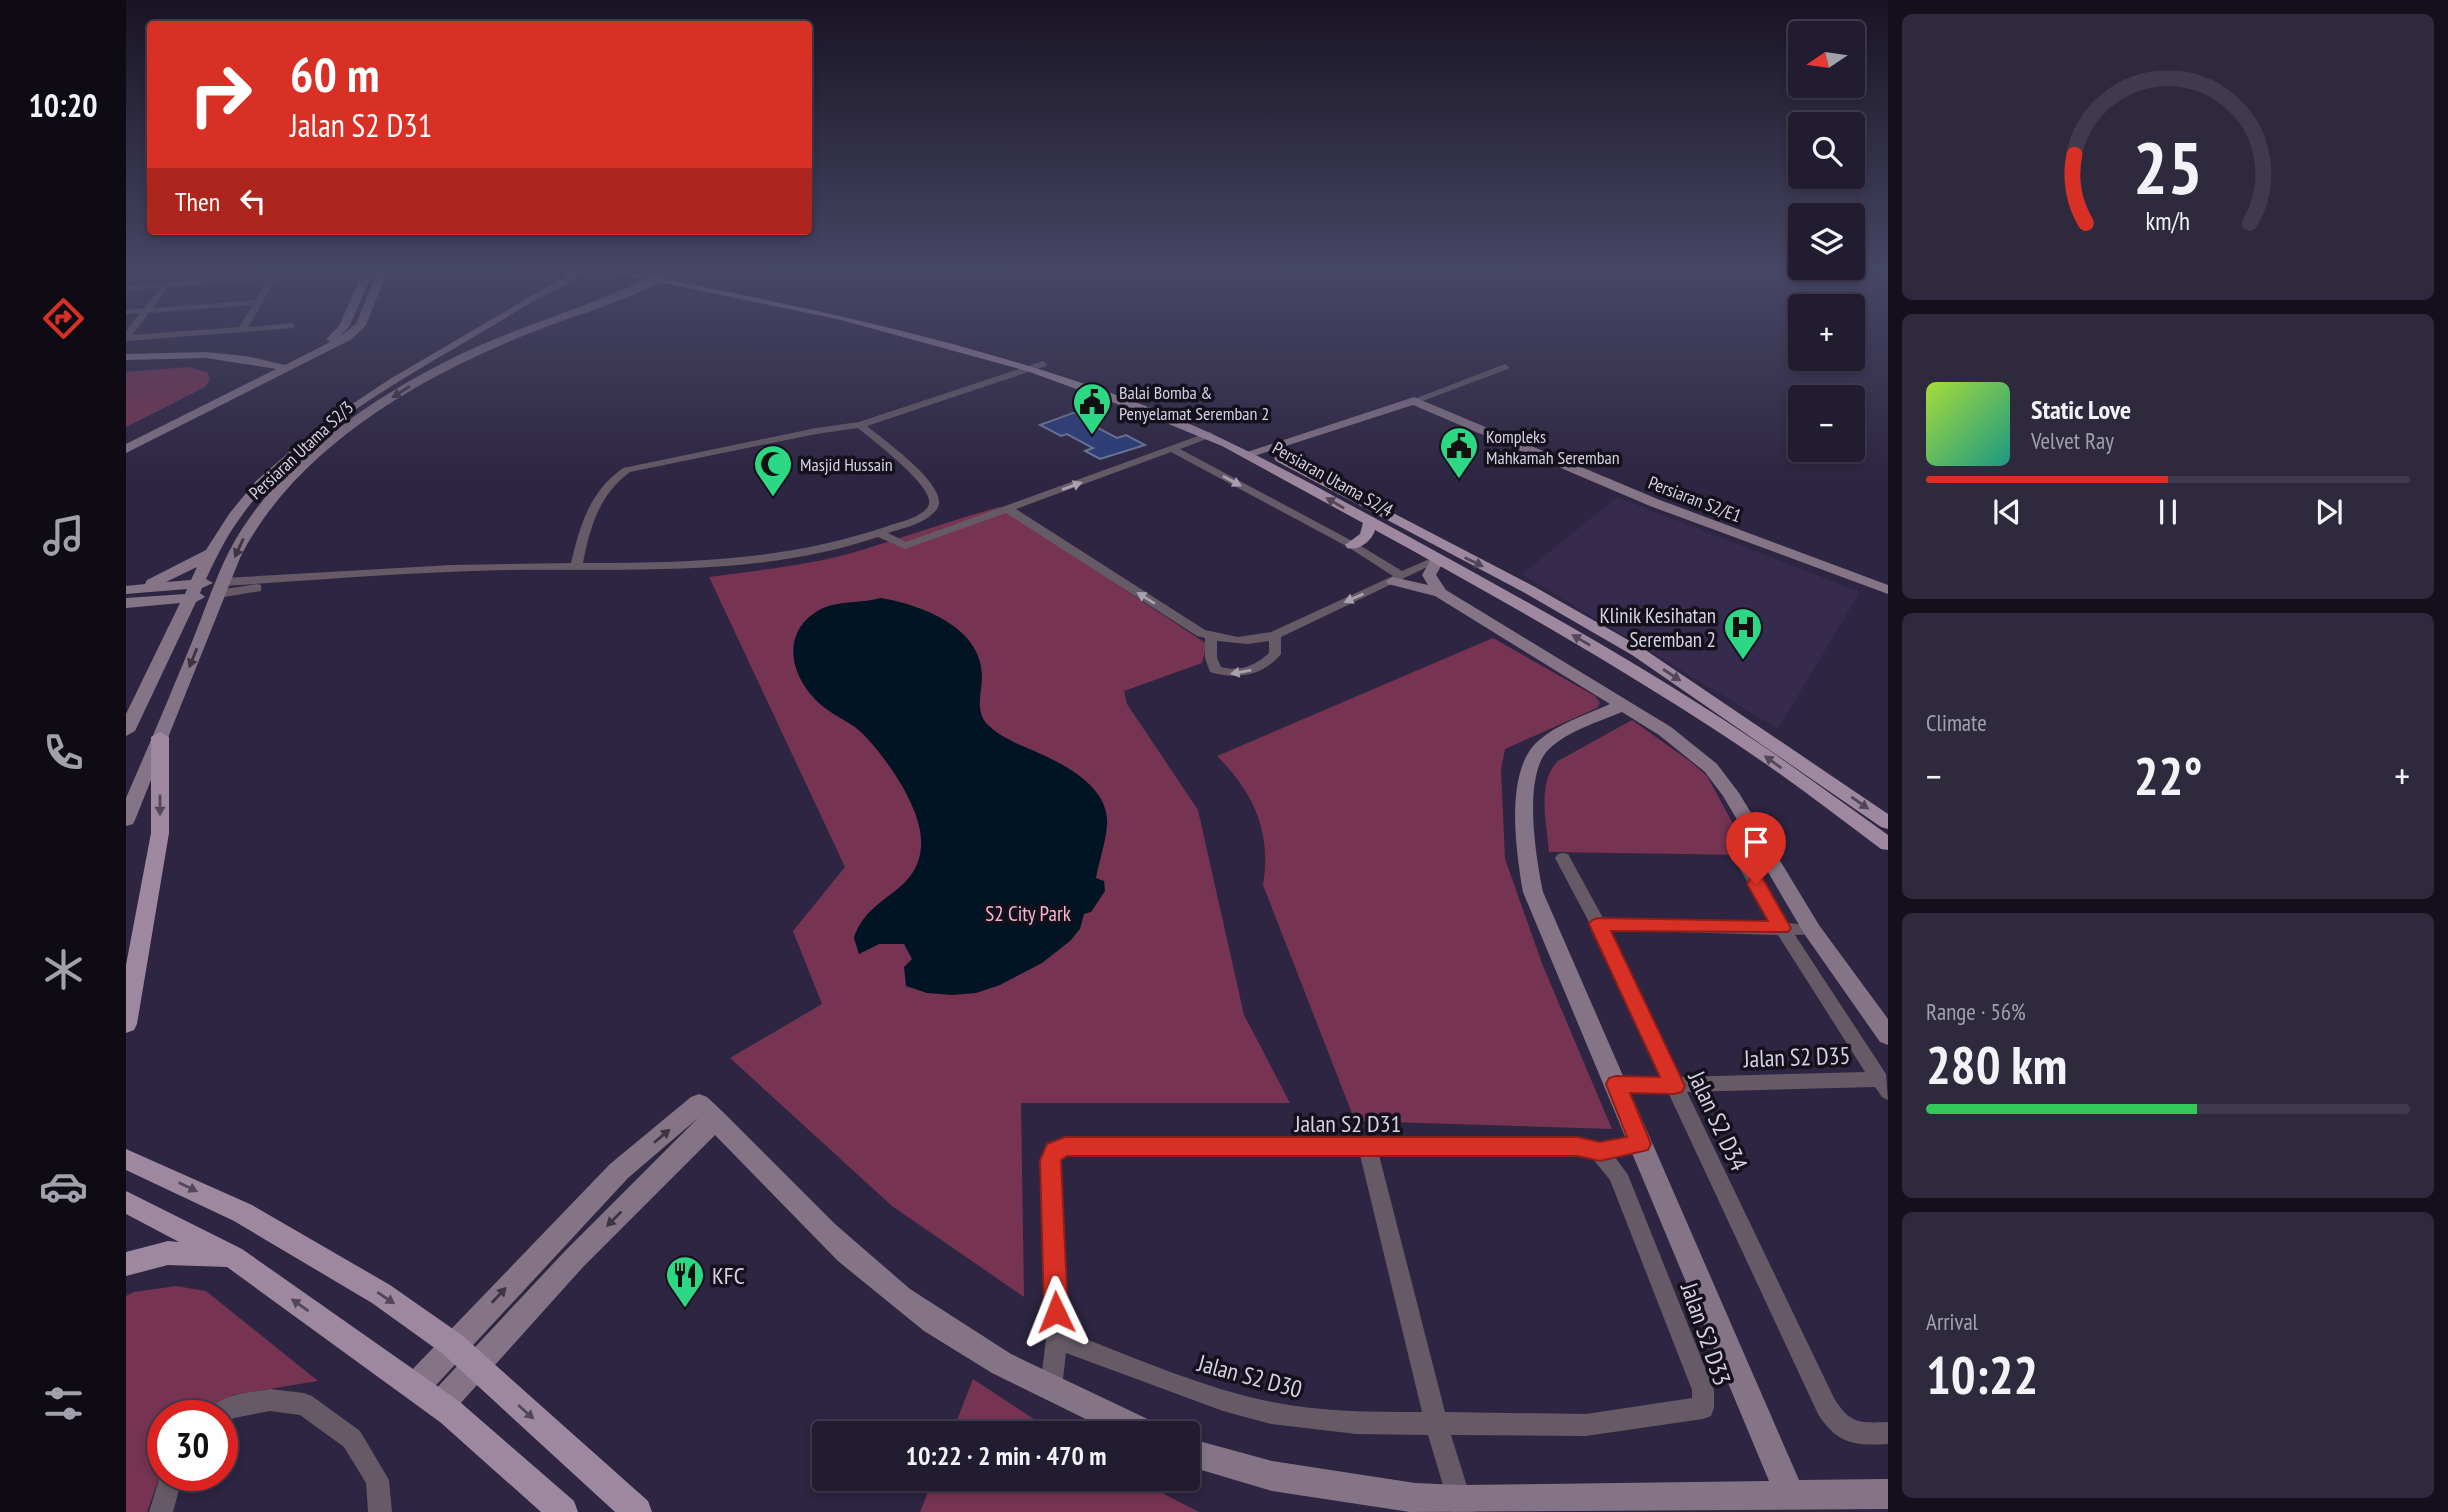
<!DOCTYPE html>
<meta charset="utf-8">
<style>
body{margin:0;font-family:"PT Sans Narrow",sans-serif;background:#2e293d;color:#f1f3f6;height:100vh;display:flex;flex-direction:column;font-size:26px;white-space:nowrap}
*{box-sizing:border-box;margin:0}
p{font-size:23px;color:#a2a1ab}
.icon{flex:none;width:38px;height:38px;fill:none;stroke:currentColor;stroke-width:2;stroke-linecap:round;stroke-linejoin:round}
.map{position:relative;flex:1;overflow:hidden}
.panel{display:flex;flex-direction:column;gap:14px;padding:14px;background:#130f1b;width:560px}
.panel>*{flex:none}
.top-card{position:absolute;left:21px;top:21px;width:665px;height:214px;border-radius:7px;box-shadow:0 4px 10px #0003,0 0 0 2px #3f3a4d;background:#d93025;color:#fff;overflow:hidden}
.needle{width:46px;rotate:257deg}
.tools{position:absolute;left:1662px;top:21px;display:grid;gap:14px}
.tools a{display:grid;place-items:center;width:77px;height:77px;border-radius:7px;background:#221c31;box-shadow:0 4px 10px #0003,0 0 0 2px #3f3a4d;font-size:35px}
.speed{position:absolute;left:21px;top:1400px;display:flex;gap:14px;font-size:35px;font-weight:700;text-align:center}
.speed>*{display:grid;place-content:center;width:91px;height:91px;border-radius:50%;background:#221c31;box-shadow:0 4px 10px #0003,0 0 0 2px #3f3a4d;line-height:1}
.speed .limit{border:10px solid #d22;background:#fff;color:#111}
.pin{position:absolute;display:grid;place-items:center;width:60px;height:60px;color:#fff;margin:-72px -30px;border-radius:50% 50% 50% 0;rotate:-45deg;box-shadow:0 0 7px #0007}
.pin .icon{rotate:45deg}
.me{position:absolute;width:77px;margin:-38px;rotate:358deg;stroke-linejoin:round;filter:drop-shadow(0 0 5px #0008)}
.turn{display:flex;align-items:center;gap:24px;height:147px;padding:0 28px;font-size:32px}
.turn .icon{width:91px;height:91px;stroke-width:2.5}
.turn b{display:block;font-size:49px;line-height:60px}
.then{display:flex;align-items:center;height:66px;padding:0 28px;background:#0003;gap:14px;font-size:26px}
.big{font-size:52px;font-weight:700;line-height:1.1}
.panel .card{flex:1;display:flex;flex-direction:column;justify-content:center;gap:10px;min-width:0;padding:0 24px;border-radius:10px;background:#2e293d}
.panel .dial{align-items:center;gap:0}
.dial svg{height:182px;overflow:visible;fill:none;stroke:#3f3a4d;stroke-width:7;stroke-linecap:round;text-anchor:middle}
.dial text{fill:#f1f3f6;stroke:none}
.song{display:flex;align-items:center;gap:21px}
.cover{width:84px;height:84px;border-radius:10px;background:linear-gradient(135deg,hsl(80 70% 55%),hsl(170 70% 35%))}
.played{height:7px;border-radius:4px;background:linear-gradient(90deg,#d93025 50%,#3f3a4d 50%)}
.keys{display:flex;justify-content:space-around;direction:ltr}
.heat{display:flex;justify-content:space-between;align-items:center;font-size:38px;direction:ltr}
.charge{height:10px;border-radius:5px;background:linear-gradient(90deg,#34c759 56%,#3f3a4d 0)}
.trip{position:absolute;left:686px;top:1421px;width:388px;height:70px;border-radius:7px;background:#221c31;box-shadow:0 4px 10px #0003,0 0 0 2px #3f3a4d;font-weight:700;line-height:70px;text-align:center}
main{display:flex;flex:1;min-height:0}
.menu{display:flex;flex-direction:column;width:126px;justify-content:space-around;align-items:center;background:#0e0b14;color:#a2a1ab}
.menu .icon{width:49px;height:49px}
.menu .current{color:#d93025}
.menu b{font-size:32px;color:#f1f3f6}
.map>svg:first-child{display:block}
</style>
<main>
<nav class="menu">
<b>10:20</b>
<svg class="icon current" aria-label="directions" viewBox="0 0 24 24"><path d="M12 3l9 9-9 9-9-9zM9 14v-3h6M13 9l2 2-2 2"/></svg>
<svg class="icon" aria-label="music" viewBox="0 0 24 24"><path d="M9 18V5l10-2v13"/><circle cx="6" cy="18" r="3"/><circle cx="16" cy="16" r="3"/></svg>
<svg class="icon" aria-label="phone" viewBox="0 0 24 24"><path d="M5 4h4l2 5-3 2q2 4 5 5l2-3 5 2v4C11 20 4 13 5 4z"/></svg>
<svg class="icon" aria-label="climate" viewBox="0 0 24 24"><path d="M12 3v18M4 7l16 10M4 17L20 7"/></svg>
<svg class="icon" aria-label="car" viewBox="0 0 24 24"><path d="M5 17H2v-5l4-1 3-4h7l3 4 3 1v5h-3M9 17h6M6 11h13"/><circle cx="7" cy="17" r="2"/><circle cx="17" cy="17" r="2"/></svg>
<svg class="icon" aria-label="filters" viewBox="0 0 24 24"><path d="M4 7h16M4 17h16"/><circle cx="9" cy="7" r="2"/><circle cx="15" cy="17" r="2"/></svg>
</nav>
<div class="map">
<svg width="1762" height="1512" viewBox="0 0 1762 1512">
<rect width="100%" height="100%" fill="#2d2541"/>
<!-- built -->
<path fill="#362b4d" d="M1491 497 1734 592 1652 729 1396 574Z"/>
<!-- green -->
<path fill="#763452" d="M62 367 81 372 84 379 79 387 0 427V372Z
M873 507 1081 644 1076 663 998 691 1001 704 1072 810 1118 1015 1164 1103H895L898 1297 766 1206 604 1058 696 1004 667 931 719 867 583 577C634 570 687 565 736 550 781 536 827 520 873 507Z
M1367 638 1469 696 1474 703 1471 708 1379 749 1375 769 1379 859 1417 966 1486 1129 1229 1121 1137 885C1146 833 1128 793 1091 756Z
M1506 720 1565 762 1581 776 1624 855 1423 852C1421 823 1410 783 1432 761Z
M50 1286 80 1291 192 1381 107 1395 71 1416H37V1467L21 1512H0V1296L8 1292Z
M847 1379 929 1433H826Z
M807 1479H1009L1073 1512H794Z"/>
<!-- water -->
<path fill="#001423" d="M755 598C795 605 856 627 856 676 856 692 849 709 860 723 871 735 891 744 906 750 936 763 984 786 981 825 980 842 973 861 970 878L978 881 979 891 965 912 958 914 954 929 944 941 916 963 874 985 850 993 826 995 801 993 780 986 778 967 786 959 778 944H753L733 954 728 938C742 894 791 895 795 847 798 811 762 760 738 735 726 722 707 716 694 704 663 676 653 630 697 608 713 601 737 603 755 598Z"/>
<!-- building -->
<path fill="#293c7b" stroke="#6e7a99" stroke-width="2" d="M947 413H961L975 420 964 424 991 438 1000 435 1019 445 974 459 959 451 967 448 941 434 935 436 914 425Z"/>
<g fill="none" stroke-linecap="round" stroke-linejoin="round">
<!-- street -->
<path fill="#655a65" fill-rule="evenodd" d="M179 273 183 275 182 277 150 279 122 327 165 323 168 324V328L0 341V331L14 313 0 314V310L18 308 34 288 0 290V286ZM142 280 130 300 27 308 42 287ZM127 305 113 327 6 335 23 313Z
M917 361 921 364 920 366 741 426C756 439 826 487 811 509 801 523 778 528 762 533L780 542 1083 432 1086 433V437L1054 449 1230 543 1276 571 1308 557 1312 556 1318 559 1155 637V654C1137 676 1111 680 1084 672L1079 658V638L1071 636 880 513 779 549 752 537C631 578 504 568 379 570 285 572 192 580 98 586L92 582 98 578 325 565 445 563C454 525 464 491 497 468L690 428 733 422ZM732 428C746 440 808 486 803 504 799 517 773 522 762 526 659 561 563 563 457 563 464 527 473 495 504 472L690 434ZM1045 452 1222 547 1267 576 1145 632 1112 637 1079 630 890 509ZM1091 641 1122 644 1143 641V653C1129 666 1113 672 1095 667L1091 658Z
M1379 364 1383 367 1382 369 1291 403 1283 401Z
M131 584 135 585V591L92 598 86 594 92 590Z
M1437 853 1442 854 1477 918 1645 923 1610 862 1613 858H1623L1661 923 1692 926 1694 930 1692 934 1669 935 1760 1074 1762 1100 1756 1097 1749 1087 1561 1092 1708 1398C1724 1424 1733 1423 1762 1422V1444C1729 1446 1711 1444 1692 1414L1542 1092H1491L1485 1089 1482 1084 1485 1079 1491 1076 1535 1077 1464 924 1429 858 1432 854ZM1483 930 1652 935 1739 1072 1554 1077Z
M1514 1136 1521 1138 1524 1144 1521 1150 1489 1157 1502 1175 1588 1390V1408L1585 1416 1577 1419 1460 1436 1325 1435 1349 1512H1325L1302 1435 1230 1434 1145 1424 1097 1411 940 1353 936 1388 933 1396 925 1399 917 1396 914 1388 920 1339 914 1160C920 1147 926 1143 939 1138L1453 1139 1473 1144ZM941 1154 1234 1155 1296 1412C1246 1412 1195 1412 1146 1402 1076 1388 1008 1357 941 1332L934 1161ZM1253 1155H1453L1467 1159 1484 1180 1566 1390V1398L1460 1414 1319 1412Z
M144 1389 178 1393 186 1396 234 1431 263 1480 266 1512H242L240 1483 218 1447 174 1415 144 1411 108 1418 96 1426V1416H81C90 1393 123 1393 144 1389Z
M37 1467V1475H57L47 1512H23Z"/>
<!-- secondary -->
<path fill="#857486" fill-rule="evenodd" d="M237 272H247L223 327 213 337 230 324 251 272H261L240 325 226 339 0 453V444L150 369 80 358 0 360V354L80 352 120 356 159 365 204 342 200 339 213 326Z
M446 272H459C440 287 415 296 394 309 298 369 181 423 114 518 100 537 90 558 80 579L87 583 76 588 74 593 79 597 70 602 9 731 0 736V714L54 603 0 608V598L59 594 61 589 0 594V586L19 584 21 580 80 550 103 514 130 481 193 426 264 379ZM71 567 65 580 40 582Z
M536 272H549C520 295 453 314 417 328 303 371 170 445 114 558L9 820 7 824 0 826V798C23 745 46 691 68 637 83 600 95 560 118 526 168 450 254 393 335 354 401 323 471 304 536 272Z
M1288 397 1534 500 1762 585V594L1524 506 1287 405 1125 457H1117L1115 454Z
M1312 555 1319 559 1310 575 1320 590 1545 727 1591 764 1613 793 1693 925 1762 1019V1045L1754 1042 1679 935 1597 796 1579 772 1533 735 1496 712C1472 722 1442 731 1423 749 1396 775 1410 858 1417 892L1673 1480 1762 1479V1509L1284 1512 1146 1491 1062 1466V1438L1146 1461 1289 1483 1334 1485 1643 1481 1397 892C1390 852 1378 771 1412 741 1431 724 1460 715 1484 704L1309 596 1262 584 1260 581 1267 577 1302 585 1296 575 1307 556Z
M573 1094 581 1097 597 1112 709 1224 784 1289 885 1354 1030 1423 1034 1433H988L866 1373 798 1331 712 1261 589 1135 457 1267 324 1415 314 1419 304 1415 300 1405 304 1395 439 1251 572 1118 502 1178 300 1396 290 1400 280 1396 276 1386 280 1376 484 1164 565 1097Z"/>
<!-- primary -->
<path fill="#9e889f" fill-rule="evenodd" d="M438 272H448L444 280H438Z
M484 272H504C684 308 853 342 1025 408 1110 441 1189 486 1269 529 1389 595 1511 661 1625 738 1671 769 1716 802 1762 835V850L1755 849C1707 813 1659 776 1609 743 1493 666 1371 597 1249 530 1246 541 1233 551 1221 548L1219 545 1234 534 1237 523 1096 446 1016 413 901 371 715 320Z
M1154 454 1409 587 1518 649 1762 814V829L1755 827 1506 655 1399 593 1150 461 1148 458Z
M34 732 43 737V833L11 1024 8 1030 0 1033V965L25 833V737Z
M0 1149 126 1205 264 1285 337 1336 522 1501 526 1512H489L317 1354 246 1303 108 1221 0 1170Z
M0 1191 116 1249 334 1402 448 1501 452 1512H415L314 1422 101 1267 42 1265 0 1276V1252L42 1241 53 1242 0 1214Z"/>
</g>
<!-- one-way arrows -->
<defs><path id="oneway-solid" d="M-6-.8H1V-3.2L6.5 0L1 3.2V.8H-6Z" transform="scale(1.75)"/></defs>
<g fill="#3c3442">
<use href="#oneway-solid" transform="translate(275 392) rotate(148)"/>
<use href="#oneway-solid" transform="translate(113 548) rotate(115)"/>
<use href="#oneway-solid" transform="translate(67 658) rotate(112)"/>
<use href="#oneway-solid" transform="translate(536 1136) rotate(-40)"/>
<use href="#oneway-solid" transform="translate(488 1219) rotate(135)"/>
<use href="#oneway-solid" transform="translate(373 1295) rotate(-47)"/>
</g>
<g fill="#a9a1b1">
<use href="#oneway-solid" transform="translate(1106 481) rotate(28)"/>
<use href="#oneway-solid" transform="translate(946 486) rotate(-20)"/>
<use href="#oneway-solid" transform="translate(1020 598) rotate(-148)"/>
<use href="#oneway-solid" transform="translate(1228 598) rotate(156)"/>
<use href="#oneway-solid" transform="translate(1115 672) rotate(170)"/>
</g>
<g fill="#524758">
<use href="#oneway-solid" transform="translate(1209 503) rotate(-150)"/>
<use href="#oneway-solid" transform="translate(1348 562) rotate(26)"/>
<use href="#oneway-solid" transform="translate(1455 640) rotate(-150)"/>
<use href="#oneway-solid" transform="translate(1546 675) rotate(33)"/>
<use href="#oneway-solid" transform="translate(1647 762) rotate(-144)"/>
<use href="#oneway-solid" transform="translate(1734 803) rotate(35)"/>
<use href="#oneway-solid" transform="translate(34 805) rotate(90)"/>
<use href="#oneway-solid" transform="translate(62 1187) rotate(26)"/>
<use href="#oneway-solid" transform="translate(260 1298) rotate(34)"/>
<use href="#oneway-solid" transform="translate(174 1305) rotate(-145)"/>
<use href="#oneway-solid" transform="translate(400 1412) rotate(42)"/>
</g>
<!-- sky -->
<linearGradient id="sky" x2="0" y2="1"><stop stop-color="#191424"/><stop offset="0.56" stop-color="#464665"/><stop offset="1" stop-color="#464665" stop-opacity="0"/></linearGradient>
<rect width="1762" height="484" fill="url(#sky)"/>
<!-- route -->
<path fill="#d93025" stroke="#8d1f18" stroke-width="2" d="M1630 878 1637 879 1662 923 1665 928 1662 932 1485 931 1559 1086 1556 1092 1548 1094 1504 1093 1525 1144 1522 1150 1474 1161 1452 1156H941L935 1160 942 1312 938 1321 930 1324 921 1321 918 1312 914 1160 921 1144 939 1137H1452L1474 1142 1501 1137 1480 1084 1483 1078 1490 1076 1534 1077 1463 924 1466 920 1472 918 1642 921 1621 884 1624 879Z"/>
<!-- icons -->
<defs>
<symbol id="civic-pin" viewBox="-11 -11 22 30"><path d="M0 17L-7.5 6A9.5 9.5 0 1 1 7.5 6Z" fill="#2cd884" stroke="#14111d"/><path d="M-.6-6.5H3V-4.5H.6V-3L4-1V1h2V6H-6V1h2V-1L-.6-3ZM-1.2 2.5V6h2.4V2.5Z" fill="#111"/></symbol>
<symbol id="mosque-pin" viewBox="-11 -11 22 30"><path d="M0 17L-7.5 6A9.5 9.5 0 1 1 7.5 6Z" fill="#2cd884" stroke="#14111d"/><path d="M3.5-4.9A6 6 0 1 0 3.5 4.9A5 5 0 1 1 3.5-4.9Z" fill="#111"/></symbol>
<symbol id="hospital-pin" viewBox="-11 -11 22 30"><path d="M0 17L-7.5 6A9.5 9.5 0 1 1 7.5 6Z" fill="#2cd884" stroke="#14111d"/><path d="M-5-5h3v3.5h4V-5h3V5h-3V1.5h-4V5h-3Z" fill="#111"/></symbol>
<symbol id="restaurant-pin" viewBox="-11 -11 22 30"><path d="M0 17L-7.5 6A9.5 9.5 0 1 1 7.5 6Z" fill="#2cd884" stroke="#14111d"/><path d="M-5-6h1v4h1v-4h1v4h1v-4h1v5L-1.5 .5V6h-2V.5L-5-1ZM5-6V6H3V1.5H1.5Q1.5-4 5-6Z" fill="#111"/></symbol>
</defs>
<g fill-rule="evenodd">
<use href="#civic-pin" x="944" y="380" width="44" height="60"/>
<use href="#civic-pin" x="1311" y="424" width="44" height="60"/>
<use href="#mosque-pin" x="625" y="442" width="44" height="60"/>
<use href="#hospital-pin" x="1595" y="605" width="44" height="60"/>
<use href="#restaurant-pin" x="537" y="1253" width="44" height="60"/>
</g>
<g text-anchor="middle" dominant-baseline="central" stroke-width="7" stroke-linejoin="round" paint-order="stroke">
<!-- far-poi labels -->
<g font-size="18" fill="#d6d1e3" stroke="#14111d" text-anchor="start">
<text x="993" y="392">Balai Bomba &amp;<tspan x="993" dy="21">Penyelamat Seremban 2</tspan></text>
<text x="1360" y="436">Kompleks<tspan x="1360" dy="21">Mahkamah Seremban</tspan></text>
<text x="674" y="464">Masjid Hussain</text>
</g>
<!-- far-street labels -->
<g font-size="18" fill="#d6d1e3" stroke="#14111d">
<text transform="translate(175 450) rotate(-43)">Persiaran Utama S2/3</text>
<text transform="translate(1207 479) rotate(29)">Persiaran Utama S2/4</text>
<text transform="translate(1569 499) rotate(21)">Persiaran S2/E1</text>
</g>
<!-- poi labels -->
<g font-size="21" fill="#d6d1e3" stroke="#14111d" text-anchor="end">
<text x="1590" y="615">Klinik Kesihatan<tspan x="1590" dy="24">Seremban 2</tspan></text>
</g>
<!-- park labels -->
<g font-size="21" fill="#f8b5d0" stroke="#14111d">
<text x="902" y="913">S2 City Park</text>
</g>
<!-- near-street labels -->
<g font-size="24" fill="#d6d1e3" stroke="#14111d">
<text transform="translate(1671 1057) rotate(-2)">Jalan S2 D35</text>
<text transform="translate(1592 1121) rotate(65)">Jalan S2 D34</text>
<text x="1222" y="1123">Jalan S2 D31</text>
<text transform="translate(1580 1334) rotate(71)">Jalan S2 D33</text>
<text transform="translate(1124 1376) rotate(15)">Jalan S2 D30</text>
</g>
<!-- near-poi labels -->
<g font-size="24" fill="#d6d1e3" stroke="#14111d" text-anchor="start">
<text x="586" y="1275">KFC</text>
</g>
</g>
</svg>
<div class="tools">
<a><svg class="needle" viewBox="-14 -14 28 28"><path d="M0-13l5 13h-10z" fill="#e53935"/><path d="M0 13l5-13h-10z" fill="#a2a1ab"/></svg></a>
<a><svg class="icon" aria-label="search" viewBox="0 0 24 24"><circle cx="10" cy="10" r="6"/><path d="M15 15l6 6"/></svg></a>
<a><svg class="icon" aria-label="layers" viewBox="0 0 24 24"><path d="M12 4l9 5-9 5-9-5zM3 14l9 5 9-5"/></svg></a>
<a>+</a>
<a>−</a>
</div>
<div class="speed"><div class="limit">30</div></div>
<div class="pin" style="left:1630px;top:884px;background:#d93025"><svg class="icon" aria-label="arrive" viewBox="0 0 24 24"><path d="M6 21V4h12l-3 4 3 4H6"/></svg></div>
<svg class="me" style="left:930px;top:1312px" viewBox="-20 -20 40 40"><path d="M0-17L14 15 0 8-14 15z" fill="#d93025" stroke="#fff" stroke-width="4"/></svg>
<div class="trip">10:22 · 2 min · 470 m</div>
<div class="top-card">
<div class="turn"><svg class="icon" aria-label="right" viewBox="0 0 24 24"><path d="M7 20v-9h11M14 6l5 5-5 5"/></svg><div><b>60 m</b>Jalan S2 D31</div></div>
<div class="then">Then<svg class="icon" aria-label="left" viewBox="0 0 24 24"><path d="M17 20v-9H6M10 6l-5 5 5 5"/></svg></div>
</div>
</div>
<section class="panel">
<div class="card dial"><svg viewBox="0 0 100 80">
<path d="M14 69A42 42 0 1 1 86 69"/>
<path d="M14 69A42 42 0 0 1 9 39" stroke="#d93025"/>
<text x="50" y="56" font-size="32" font-weight="700">25</text>
<text x="50" y="72" font-size="11">km/h</text>
</svg></div>
<div class="card">
<div class="song"><i class="cover"></i><div><b>Static Love</b><p>Velvet Ray</p></div></div>
<div class="played"></div>
<div class="keys"><svg class="icon" aria-label="previous" viewBox="0 0 24 24"><path d="M18 5L8 12l10 7zM5 5v14"/></svg><svg class="icon" aria-label="pause" viewBox="0 0 24 24"><path d="M8 5v14M16 5v14"/></svg><svg class="icon" aria-label="next" viewBox="0 0 24 24"><path d="M6 5l10 7-10 7zM19 5v14"/></svg></div>
</div>
<div class="card"><p>Climate</p>
<div class="heat"><a>−</a><b class="big">22°</b><a>+</a></div>
</div>
<div class="card"><p>Range · 56%</p><b class="big">280 km</b><div class="charge"></div></div>
<div class="card"><p>Arrival</p><b class="big">10:22</b></div>
</section>
</main>
